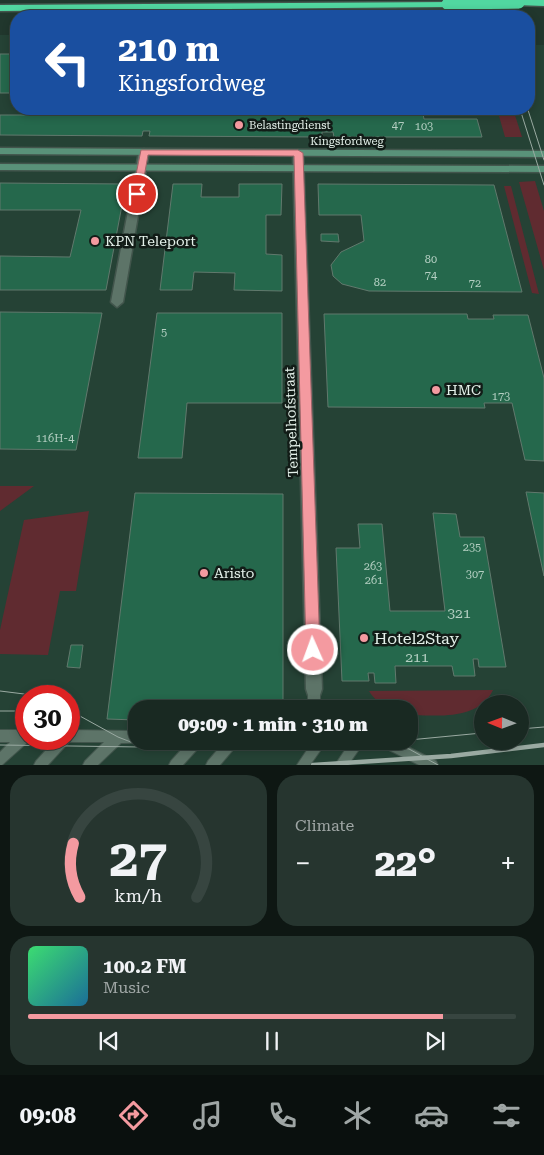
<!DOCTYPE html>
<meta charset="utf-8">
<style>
body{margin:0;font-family:"Roboto Serif",serif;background:#26352f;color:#f1f3f6;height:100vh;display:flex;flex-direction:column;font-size:19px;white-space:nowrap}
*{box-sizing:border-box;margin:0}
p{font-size:16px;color:#9fa6a5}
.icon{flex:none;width:28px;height:28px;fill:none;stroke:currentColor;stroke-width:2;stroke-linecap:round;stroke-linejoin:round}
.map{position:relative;height:765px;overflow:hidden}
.side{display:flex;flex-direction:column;gap:10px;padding:10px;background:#0e1713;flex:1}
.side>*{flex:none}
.top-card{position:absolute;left:10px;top:10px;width:525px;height:105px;border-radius:20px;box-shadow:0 2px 8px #0003,0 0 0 1px #374540;background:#1a4fa0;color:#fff;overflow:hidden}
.needle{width:32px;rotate:271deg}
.tools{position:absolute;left:474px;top:695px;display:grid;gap:10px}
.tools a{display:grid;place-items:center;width:55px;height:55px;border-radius:50%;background:#192922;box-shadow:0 2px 8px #0003,0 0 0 1px #374540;font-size:25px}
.speed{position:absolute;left:15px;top:685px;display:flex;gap:10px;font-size:25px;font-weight:700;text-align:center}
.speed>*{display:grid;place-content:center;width:65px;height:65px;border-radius:50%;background:#192922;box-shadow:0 2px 8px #0003,0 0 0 1px #374540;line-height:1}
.speed .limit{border:8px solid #d22;background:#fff;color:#111}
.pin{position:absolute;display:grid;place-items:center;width:42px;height:42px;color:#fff;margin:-21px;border:2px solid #fff;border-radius:50%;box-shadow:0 1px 5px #0007}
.me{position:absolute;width:55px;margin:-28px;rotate:358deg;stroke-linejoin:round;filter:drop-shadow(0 0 4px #0008)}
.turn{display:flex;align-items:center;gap:18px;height:105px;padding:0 25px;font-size:22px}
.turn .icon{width:65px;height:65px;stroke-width:2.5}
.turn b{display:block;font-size:35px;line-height:42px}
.big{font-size:38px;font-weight:800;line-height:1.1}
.side .tile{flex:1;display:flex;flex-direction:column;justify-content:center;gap:8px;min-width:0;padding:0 18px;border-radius:20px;background:#26352f}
.side .dial{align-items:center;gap:0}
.dial svg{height:130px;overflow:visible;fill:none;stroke:#374540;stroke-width:7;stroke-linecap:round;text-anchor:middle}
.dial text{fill:#f1f3f6;stroke:none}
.song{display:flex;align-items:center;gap:15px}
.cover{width:60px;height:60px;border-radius:8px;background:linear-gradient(135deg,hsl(140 70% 55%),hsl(200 70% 35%))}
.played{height:5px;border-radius:2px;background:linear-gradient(90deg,#f49aa0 85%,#374540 85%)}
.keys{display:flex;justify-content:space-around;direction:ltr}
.heat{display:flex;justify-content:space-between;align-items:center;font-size:28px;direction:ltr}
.side .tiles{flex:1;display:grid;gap:10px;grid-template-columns:1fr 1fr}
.tile:last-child{grid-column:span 2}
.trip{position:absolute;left:128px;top:700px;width:290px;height:50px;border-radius:20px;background:#192922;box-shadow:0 2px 8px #0003,0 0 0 1px #374540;font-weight:800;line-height:50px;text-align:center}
.tabs{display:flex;height:80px;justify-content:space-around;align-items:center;background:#0a100e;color:#9fa6a5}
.tabs .icon{width:35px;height:35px}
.tabs .on{color:#f49aa0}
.tabs b{font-size:22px;color:#f1f3f6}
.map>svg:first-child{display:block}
</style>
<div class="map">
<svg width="544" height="765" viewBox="0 0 544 765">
<rect width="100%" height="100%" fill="#21372d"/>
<!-- built -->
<path fill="#254235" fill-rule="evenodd" d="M0 35H16V109H529V45H544V765H0ZM26 696H69V739H26ZM482 704H520V741H482ZM136 709H409V741H136Z"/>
<!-- green -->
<path fill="#602b30" d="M497 109H513L522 137H505Z
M535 181 544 211V270L519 182Z
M504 186H511L539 294 532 293Z
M0 486H34L0 511Z
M89 511 76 591H60L48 655 0 654V630L24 520Z
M493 690C479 719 442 716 415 715L409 713V709C392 709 378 706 369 691Z"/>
<!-- building -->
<path fill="#25684c" stroke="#61796d" d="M0 54H16V93H0Z
M65 109H422L424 119H477L482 137H334L333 132H322V137L149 136 150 131H143L142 136 0 135V115H63Z
M0 183 126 184 106 290H0V256L70 257 81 210H0Z
M173 184H202L201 197H239V184H282L281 215H266V254L282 255V291L234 290 235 273 194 272 192 290H160Z
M318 184 494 185 522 292 369 291 342 284 333 276 331 265 341 252 364 241 361 215H319Z
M321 234H338L339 242 321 241Z
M0 312 102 313 76 450 0 449Z
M157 313H282V403H187L182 458H138Z
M324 314H467L468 319H494L493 315H528L544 378V461L525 460 512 403H484L485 408 328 407Z
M526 492 544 493V576L531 516Z
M135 493 283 494V709H136V720L107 719Z
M433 513 456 514 460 537H484L506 667H479L478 659H473L475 676H454L452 666H395L396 683H375L374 673H368L369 681H342L336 548H360L358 524H382L390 611H445Z
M71 645H83L80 668 67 667Z"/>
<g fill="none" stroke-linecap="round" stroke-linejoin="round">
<defs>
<path id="lane" d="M314 683 318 685 320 689V709H308V689L310 685Z
M0 730H26V739H31L2 765H0V752L10 742H0Z
M69 730 136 731V741H140L136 743H121L98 765H83L85 761 104 742H69L48 765H34L36 761 56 739H69Z
M189 741H203L201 745 183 765H169L171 761Z
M225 741H239L237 745 220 765H206L208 761Z
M313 741H327L310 765H297Z
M351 741H365L348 765H335Z
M377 741H396L436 761 438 765H419L379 745Z"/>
<path id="street" d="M144 149 149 152 123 302 117 307 111 302 139 152Z
M298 150 303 153 322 689 320 695 314 697 308 695 306 689 293 153Z"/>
<path id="secondary" d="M0 148 544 151V157L0 154Z
M0 164 544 166V172L0 170Z"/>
<path id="highway" d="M519 0H544V6L516 5V1Z
M450 2 452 4 447 7 0 11V5Z"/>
</defs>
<!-- lane casing -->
<use href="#lane" stroke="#42554c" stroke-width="2"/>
<!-- street casing -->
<use href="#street" stroke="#42554c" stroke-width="3"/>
<!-- secondary casing -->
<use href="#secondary" stroke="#42554c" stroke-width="3"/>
<!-- highway casing -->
<use href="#highway" stroke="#42554c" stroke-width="3"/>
<!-- lane -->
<use href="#lane" fill="#5d7468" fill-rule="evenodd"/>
<!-- street -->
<use href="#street" fill="#5d7468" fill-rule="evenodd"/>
<!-- secondary -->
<use href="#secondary" fill="#599279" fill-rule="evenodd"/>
<!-- highway -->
<use href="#highway" fill="#51d7a0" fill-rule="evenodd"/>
<!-- tram -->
<path stroke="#9aaaa2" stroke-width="1" d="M483 0 492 16
M520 109 544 185
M528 110 544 160
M0 691 40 696
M69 710 118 737 136 744
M0 711H26
M520 729 544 727
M409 740 482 733
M385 744 409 749 438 765
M0 745 280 749 392 741"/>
<!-- rail -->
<path stroke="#9aaaa2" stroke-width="4.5" d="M313 765 451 756 544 745"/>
<defs>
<path id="highway-bridge" d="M447 4 519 3"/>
</defs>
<!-- highway-bridge casing -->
<use href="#highway-bridge" stroke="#42554c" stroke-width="12" stroke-linecap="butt"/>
<!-- highway-bridge -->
<use href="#highway-bridge" stroke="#51d7a0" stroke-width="11"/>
</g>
<!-- route -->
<path fill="#f49aa0" stroke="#9f6468" d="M141 150H298L303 153 320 650 318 655 313 657 308 655 306 650 294 156 148 155 141 194 137 197 132 194Z"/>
<!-- markers -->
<g fill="#f49aa0" stroke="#121c17" stroke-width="2">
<circle cx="239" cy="125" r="5"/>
<circle cx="95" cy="241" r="5"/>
<circle cx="436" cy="390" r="5"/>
<circle cx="204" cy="573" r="5"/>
<circle cx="364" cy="638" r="5"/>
</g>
<g text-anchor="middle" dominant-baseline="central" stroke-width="5" stroke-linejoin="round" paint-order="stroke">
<!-- far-poi labels -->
<g font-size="11" fill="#e4f1ea" stroke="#121c17" text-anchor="start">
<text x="249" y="125">Belastingdienst</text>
</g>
<!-- number labels -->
<g font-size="11" fill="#b4cfc2">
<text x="398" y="125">47</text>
<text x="424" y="126">103</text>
<text x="431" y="259">80</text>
<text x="431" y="275">74</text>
<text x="380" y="282">82</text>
<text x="475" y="283">72</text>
<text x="164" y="332">5</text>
<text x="501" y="396">173</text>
<text x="55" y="438">116H-4</text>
<text x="472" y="547">235</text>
<text x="373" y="566">263</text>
<text x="475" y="574">307</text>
<text x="374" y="580">261</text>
</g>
<!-- far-street labels -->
<g font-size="11" fill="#e4f1ea" stroke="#121c17">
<text x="347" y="141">Kingsfordweg</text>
</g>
<!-- poi labels -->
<g font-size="14" fill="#e4f1ea" stroke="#121c17" text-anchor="start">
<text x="105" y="241">KPN Teleport</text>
<text x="446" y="390">HMC</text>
<text x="214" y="573">Aristo</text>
</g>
<!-- street labels -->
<g font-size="14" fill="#e4f1ea" stroke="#121c17">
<text transform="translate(291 422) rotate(-92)">Tempelhofstraat</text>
</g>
<!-- near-number labels -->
<g font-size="14" fill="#b4cfc2">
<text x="459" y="613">321</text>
<text x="417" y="657">211</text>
</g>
<!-- near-poi labels -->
<g font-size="16" fill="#e4f1ea" stroke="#121c17" text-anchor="start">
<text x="374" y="638">Hotel2Stay</text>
</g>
</g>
</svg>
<div class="tools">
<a><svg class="needle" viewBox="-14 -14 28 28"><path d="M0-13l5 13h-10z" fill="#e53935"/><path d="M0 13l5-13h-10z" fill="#9fa6a5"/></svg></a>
</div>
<div class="speed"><div class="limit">30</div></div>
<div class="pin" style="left:137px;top:194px;background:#d93025"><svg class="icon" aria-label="arrive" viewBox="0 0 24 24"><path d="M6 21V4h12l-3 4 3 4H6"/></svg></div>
<svg class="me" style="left:313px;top:650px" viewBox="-20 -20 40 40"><circle r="17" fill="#f49aa0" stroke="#fff" stroke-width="3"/><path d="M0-11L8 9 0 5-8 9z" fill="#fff"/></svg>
<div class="trip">09:09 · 1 min · 310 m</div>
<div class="top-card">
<div class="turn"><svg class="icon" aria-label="left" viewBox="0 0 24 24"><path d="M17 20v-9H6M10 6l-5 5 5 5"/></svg><div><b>210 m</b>Kingsfordweg</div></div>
</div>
</div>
<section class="side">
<div class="tiles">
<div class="tile dial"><svg viewBox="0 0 100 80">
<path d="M14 69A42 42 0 1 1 86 69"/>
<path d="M14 69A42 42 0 0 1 10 36" stroke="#f49aa0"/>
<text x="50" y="56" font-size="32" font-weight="700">27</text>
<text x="50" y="72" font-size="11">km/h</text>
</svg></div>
<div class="tile"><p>Climate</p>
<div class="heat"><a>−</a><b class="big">22°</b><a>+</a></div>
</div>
<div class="tile">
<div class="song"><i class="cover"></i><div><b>100.2 FM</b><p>Music</p></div></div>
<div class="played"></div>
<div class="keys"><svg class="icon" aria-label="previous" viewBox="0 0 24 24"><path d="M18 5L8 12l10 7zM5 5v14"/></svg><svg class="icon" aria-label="pause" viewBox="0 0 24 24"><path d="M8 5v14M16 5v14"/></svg><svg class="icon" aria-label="next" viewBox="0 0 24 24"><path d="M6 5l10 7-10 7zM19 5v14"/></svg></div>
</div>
</div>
</section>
<nav class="tabs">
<b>09:08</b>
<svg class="icon on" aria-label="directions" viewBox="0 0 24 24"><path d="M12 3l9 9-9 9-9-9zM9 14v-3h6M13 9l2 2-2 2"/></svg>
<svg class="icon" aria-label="music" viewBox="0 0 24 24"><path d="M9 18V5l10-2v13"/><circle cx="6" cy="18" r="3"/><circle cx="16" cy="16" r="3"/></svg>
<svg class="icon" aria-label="phone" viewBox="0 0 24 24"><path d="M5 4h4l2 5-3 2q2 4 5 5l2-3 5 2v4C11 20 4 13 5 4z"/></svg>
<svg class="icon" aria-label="climate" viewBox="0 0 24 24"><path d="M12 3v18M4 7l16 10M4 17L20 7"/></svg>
<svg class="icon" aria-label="car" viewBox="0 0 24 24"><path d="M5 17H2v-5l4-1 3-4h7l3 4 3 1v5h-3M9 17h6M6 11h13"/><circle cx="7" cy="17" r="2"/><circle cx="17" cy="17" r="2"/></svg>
<svg class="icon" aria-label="filters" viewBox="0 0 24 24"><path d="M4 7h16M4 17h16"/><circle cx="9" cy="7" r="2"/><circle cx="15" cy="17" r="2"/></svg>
</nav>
